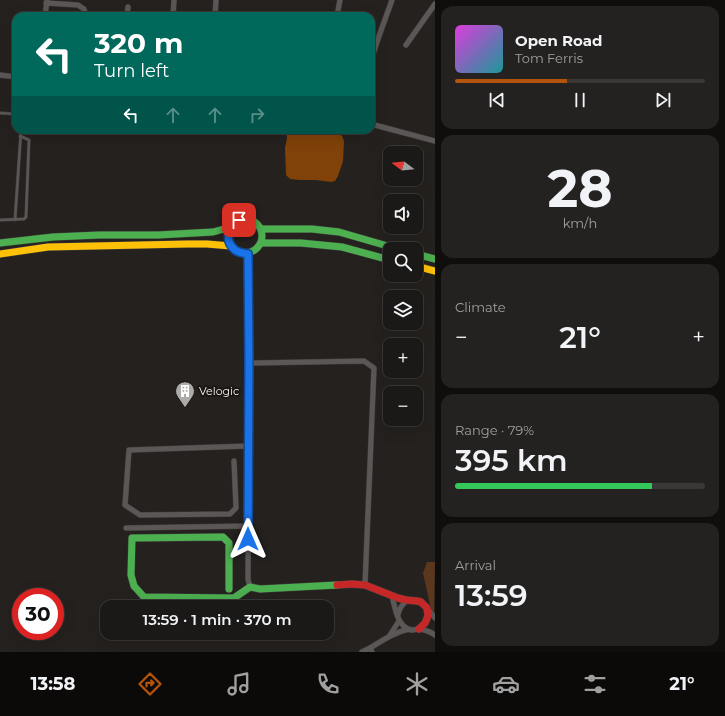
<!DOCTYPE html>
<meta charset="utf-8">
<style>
body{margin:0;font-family:Montserrat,sans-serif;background:#242220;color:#f1f3f6;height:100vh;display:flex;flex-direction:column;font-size:15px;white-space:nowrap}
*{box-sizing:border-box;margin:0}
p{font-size:13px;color:#a0a0a1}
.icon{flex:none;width:22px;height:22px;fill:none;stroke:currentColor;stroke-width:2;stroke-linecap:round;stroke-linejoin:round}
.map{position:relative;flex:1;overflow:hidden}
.panel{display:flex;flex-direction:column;gap:6px;padding:6px;background:#0f0e0d;width:290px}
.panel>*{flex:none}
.guide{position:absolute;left:12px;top:12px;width:363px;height:122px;border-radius:12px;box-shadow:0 4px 16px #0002,0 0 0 1px #393836;background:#00695c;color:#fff;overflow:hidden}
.needle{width:26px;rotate:286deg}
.fabs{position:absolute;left:383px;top:146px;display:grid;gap:8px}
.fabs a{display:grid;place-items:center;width:40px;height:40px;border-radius:8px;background:#1b1917;box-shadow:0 4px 16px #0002,0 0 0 1px #393836;font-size:20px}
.speed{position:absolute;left:12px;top:588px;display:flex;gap:8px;font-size:20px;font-weight:700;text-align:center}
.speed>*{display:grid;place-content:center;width:52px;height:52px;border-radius:50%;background:#1b1917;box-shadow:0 4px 16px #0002,0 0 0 1px #393836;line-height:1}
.speed .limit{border:6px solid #d22;background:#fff;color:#111}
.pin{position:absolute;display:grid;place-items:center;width:34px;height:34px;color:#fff;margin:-17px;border-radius:8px;box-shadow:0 2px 6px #0006}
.me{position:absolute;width:44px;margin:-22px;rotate:0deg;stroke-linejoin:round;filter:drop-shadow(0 0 3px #0008)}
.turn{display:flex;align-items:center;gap:14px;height:84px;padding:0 16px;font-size:18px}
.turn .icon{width:52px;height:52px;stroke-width:2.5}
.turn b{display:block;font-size:28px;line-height:34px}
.lanes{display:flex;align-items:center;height:38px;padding:0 16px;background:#0003;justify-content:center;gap:20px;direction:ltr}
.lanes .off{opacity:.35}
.big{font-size:30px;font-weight:600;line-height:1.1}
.panel .card{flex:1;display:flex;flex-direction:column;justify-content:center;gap:6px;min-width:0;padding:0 14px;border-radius:12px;background:#242220}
.panel .dial{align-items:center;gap:0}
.dial b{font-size:52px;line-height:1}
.song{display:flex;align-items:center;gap:12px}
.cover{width:48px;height:48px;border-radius:6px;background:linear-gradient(135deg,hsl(300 70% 55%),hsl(180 70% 35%))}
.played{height:4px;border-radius:2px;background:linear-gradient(90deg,#b45309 45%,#393836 45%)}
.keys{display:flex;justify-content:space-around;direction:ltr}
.heat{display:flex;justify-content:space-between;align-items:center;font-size:22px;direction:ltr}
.charge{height:6px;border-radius:3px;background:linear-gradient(90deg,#34c759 79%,#393836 0)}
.trip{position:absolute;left:100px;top:600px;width:234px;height:40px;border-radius:12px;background:#1b1917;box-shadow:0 4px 16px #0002,0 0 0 1px #393836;font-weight:600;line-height:40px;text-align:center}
.tabs{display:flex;height:64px;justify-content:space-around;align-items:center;background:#0b0a09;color:#a0a0a1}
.tabs .icon{width:28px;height:28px}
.tabs .on{color:#b45309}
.tabs b{font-size:18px;color:#f1f3f6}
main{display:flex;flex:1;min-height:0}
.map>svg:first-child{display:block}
</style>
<main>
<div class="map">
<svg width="435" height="652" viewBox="0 0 435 652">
<rect width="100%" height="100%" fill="#24211f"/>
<!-- green -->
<path fill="#5b371d" d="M427 562H435L434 614 430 605 423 573Z"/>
<!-- water -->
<path fill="#804209" d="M286 130H334L342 136 344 141 343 161 338 176 335 181 331 182 316 180H300L290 179 286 175 285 148 287 138Z"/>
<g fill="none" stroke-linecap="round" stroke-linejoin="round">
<defs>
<path id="lane" d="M0 113 16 114
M0 220 24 219 26 217 29 140 20 136
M15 220 21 130"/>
<path id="street" d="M46 3 78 5 84 9 86 16
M45 16 47 1
M127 16 128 7
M173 16 174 0
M215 16 216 0
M337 16 340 0
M406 45 435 4
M371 61C377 40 385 20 392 0
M0 75 16 77
M371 124 435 141
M248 254 249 363 248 579 250 587
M249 363 364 361 374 368 365 585
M234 461 236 508 230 514 140 515 125 505 129 450 248 446
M126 528 248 526
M392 596C395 607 397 627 411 630 414 630 417 629 420 629 425 630 431 632 435 635
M428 609 435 618
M398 615C399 608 402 604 408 600
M390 635 399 621
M362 652 370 648
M372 652 370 648C383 640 395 632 409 629"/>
<path id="fast" d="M228 236a17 17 0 1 1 34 0a17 17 0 1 1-34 0Z
M261 229H312L339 232 398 249
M0 243 53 237 99 235H158L213 232 231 227
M261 243H301L342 247 390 260
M416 254 435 259
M229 589V543L223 537 132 538 131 575 134 586 144 597 234 598 250 587 260 589 337 585"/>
<path id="slow" d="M0 254 48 247 187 244H207L231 246
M416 266 435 271"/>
<path id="jam" d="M337 585 352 584 365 585 398 598 406 600 417 601 421 602 427 608 428 616 425 623 419 629"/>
</defs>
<!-- lane casing -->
<use href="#lane" stroke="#3f3d3b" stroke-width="3.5"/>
<!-- street casing -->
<use href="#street" stroke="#3f3d3b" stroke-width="6"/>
<!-- fast casing -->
<use href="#fast" stroke="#3f3d3b" stroke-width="8"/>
<!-- slow casing -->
<use href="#slow" stroke="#3f3d3b" stroke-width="8"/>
<!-- jam casing -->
<use href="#jam" stroke="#3f3d3b" stroke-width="8"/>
<!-- lane -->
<use href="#lane" stroke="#5a5756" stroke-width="2.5"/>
<!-- street -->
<use href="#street" stroke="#5a5756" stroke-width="5"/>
<!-- fast -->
<use href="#fast" stroke="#4caf50" stroke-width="7"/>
<!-- slow -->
<use href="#slow" stroke="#ffc107" stroke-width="7"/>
<!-- jam -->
<use href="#jam" stroke="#c62828" stroke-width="7"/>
</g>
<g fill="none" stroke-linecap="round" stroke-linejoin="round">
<defs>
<path id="route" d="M239 220C228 226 224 241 235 250 239 253 243 253 248 254L249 363 248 539"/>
</defs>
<!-- route casing -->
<use href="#route" stroke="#114b97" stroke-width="10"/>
<!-- route -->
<use href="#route" stroke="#1a73e8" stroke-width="7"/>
</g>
<!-- icons -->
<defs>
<symbol id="building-pin" viewBox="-11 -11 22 30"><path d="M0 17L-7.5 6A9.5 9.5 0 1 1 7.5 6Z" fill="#adaaa7" stroke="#1d1713"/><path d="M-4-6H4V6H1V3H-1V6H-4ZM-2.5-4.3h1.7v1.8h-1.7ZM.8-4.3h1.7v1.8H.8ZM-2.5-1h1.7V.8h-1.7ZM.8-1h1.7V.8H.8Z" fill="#fff"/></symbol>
</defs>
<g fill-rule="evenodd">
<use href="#building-pin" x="174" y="380" width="22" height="30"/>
</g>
<g text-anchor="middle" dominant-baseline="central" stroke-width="4" stroke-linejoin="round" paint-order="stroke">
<!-- poi labels -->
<g font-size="11" fill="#f7f3f0" stroke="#1d1713" text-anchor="start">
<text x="199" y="391">Velogic</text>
</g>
</g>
</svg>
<div class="fabs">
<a><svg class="needle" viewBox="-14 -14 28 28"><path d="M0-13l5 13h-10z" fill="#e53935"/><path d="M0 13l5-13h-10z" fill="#a0a0a1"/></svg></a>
<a><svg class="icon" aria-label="sound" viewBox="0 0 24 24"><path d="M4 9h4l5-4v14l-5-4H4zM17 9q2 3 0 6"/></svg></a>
<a><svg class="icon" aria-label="search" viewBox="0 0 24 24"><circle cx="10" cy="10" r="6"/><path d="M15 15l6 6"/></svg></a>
<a><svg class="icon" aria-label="layers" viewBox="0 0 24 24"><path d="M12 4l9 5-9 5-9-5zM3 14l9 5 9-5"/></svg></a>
<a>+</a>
<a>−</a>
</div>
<div class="speed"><div class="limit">30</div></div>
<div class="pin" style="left:239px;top:220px;background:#d93025"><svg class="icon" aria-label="arrive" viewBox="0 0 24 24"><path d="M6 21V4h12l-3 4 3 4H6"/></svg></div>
<svg class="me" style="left:248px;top:539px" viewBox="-20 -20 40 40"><path d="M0-17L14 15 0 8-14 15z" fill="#1a73e8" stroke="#fff" stroke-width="4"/></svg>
<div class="trip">13:59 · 1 min · 370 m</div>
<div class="guide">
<div class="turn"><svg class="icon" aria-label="left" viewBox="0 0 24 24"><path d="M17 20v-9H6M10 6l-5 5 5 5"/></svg><div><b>320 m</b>Turn left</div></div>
<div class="lanes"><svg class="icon" aria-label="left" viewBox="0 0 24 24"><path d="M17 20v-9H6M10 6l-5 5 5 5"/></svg><svg class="icon off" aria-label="ahead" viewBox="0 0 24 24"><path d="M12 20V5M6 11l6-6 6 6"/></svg><svg class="icon off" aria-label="ahead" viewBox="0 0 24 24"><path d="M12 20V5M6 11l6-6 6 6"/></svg><svg class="icon off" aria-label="right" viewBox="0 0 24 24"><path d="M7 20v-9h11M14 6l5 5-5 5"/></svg></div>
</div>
</div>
<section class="panel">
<div class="card">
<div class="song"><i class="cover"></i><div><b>Open Road</b><p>Tom Ferris</p></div></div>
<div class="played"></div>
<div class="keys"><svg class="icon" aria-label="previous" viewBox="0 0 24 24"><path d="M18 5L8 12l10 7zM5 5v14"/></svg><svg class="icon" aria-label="pause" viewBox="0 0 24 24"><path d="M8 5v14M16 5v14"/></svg><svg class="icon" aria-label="next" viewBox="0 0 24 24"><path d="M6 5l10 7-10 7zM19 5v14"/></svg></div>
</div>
<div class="card dial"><b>28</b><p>km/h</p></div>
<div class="card"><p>Climate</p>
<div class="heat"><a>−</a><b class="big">21°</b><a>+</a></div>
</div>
<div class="card"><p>Range · 79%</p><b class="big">395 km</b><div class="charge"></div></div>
<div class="card"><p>Arrival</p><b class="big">13:59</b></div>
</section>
</main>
<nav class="tabs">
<b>13:58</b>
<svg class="icon on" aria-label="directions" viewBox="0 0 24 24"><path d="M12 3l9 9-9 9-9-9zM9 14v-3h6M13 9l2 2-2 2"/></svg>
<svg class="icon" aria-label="music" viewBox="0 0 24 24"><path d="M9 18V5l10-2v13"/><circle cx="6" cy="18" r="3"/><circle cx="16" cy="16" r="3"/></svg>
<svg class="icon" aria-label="phone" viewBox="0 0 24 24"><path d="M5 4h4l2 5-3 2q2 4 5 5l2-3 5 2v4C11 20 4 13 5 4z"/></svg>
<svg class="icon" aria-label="climate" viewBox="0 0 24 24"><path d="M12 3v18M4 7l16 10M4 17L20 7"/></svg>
<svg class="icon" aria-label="car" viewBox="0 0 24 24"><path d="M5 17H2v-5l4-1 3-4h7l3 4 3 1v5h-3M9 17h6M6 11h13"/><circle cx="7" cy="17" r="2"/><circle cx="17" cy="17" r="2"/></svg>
<svg class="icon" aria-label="filters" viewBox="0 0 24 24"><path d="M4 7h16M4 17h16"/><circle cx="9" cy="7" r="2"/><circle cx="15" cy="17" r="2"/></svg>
<b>21°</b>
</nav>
